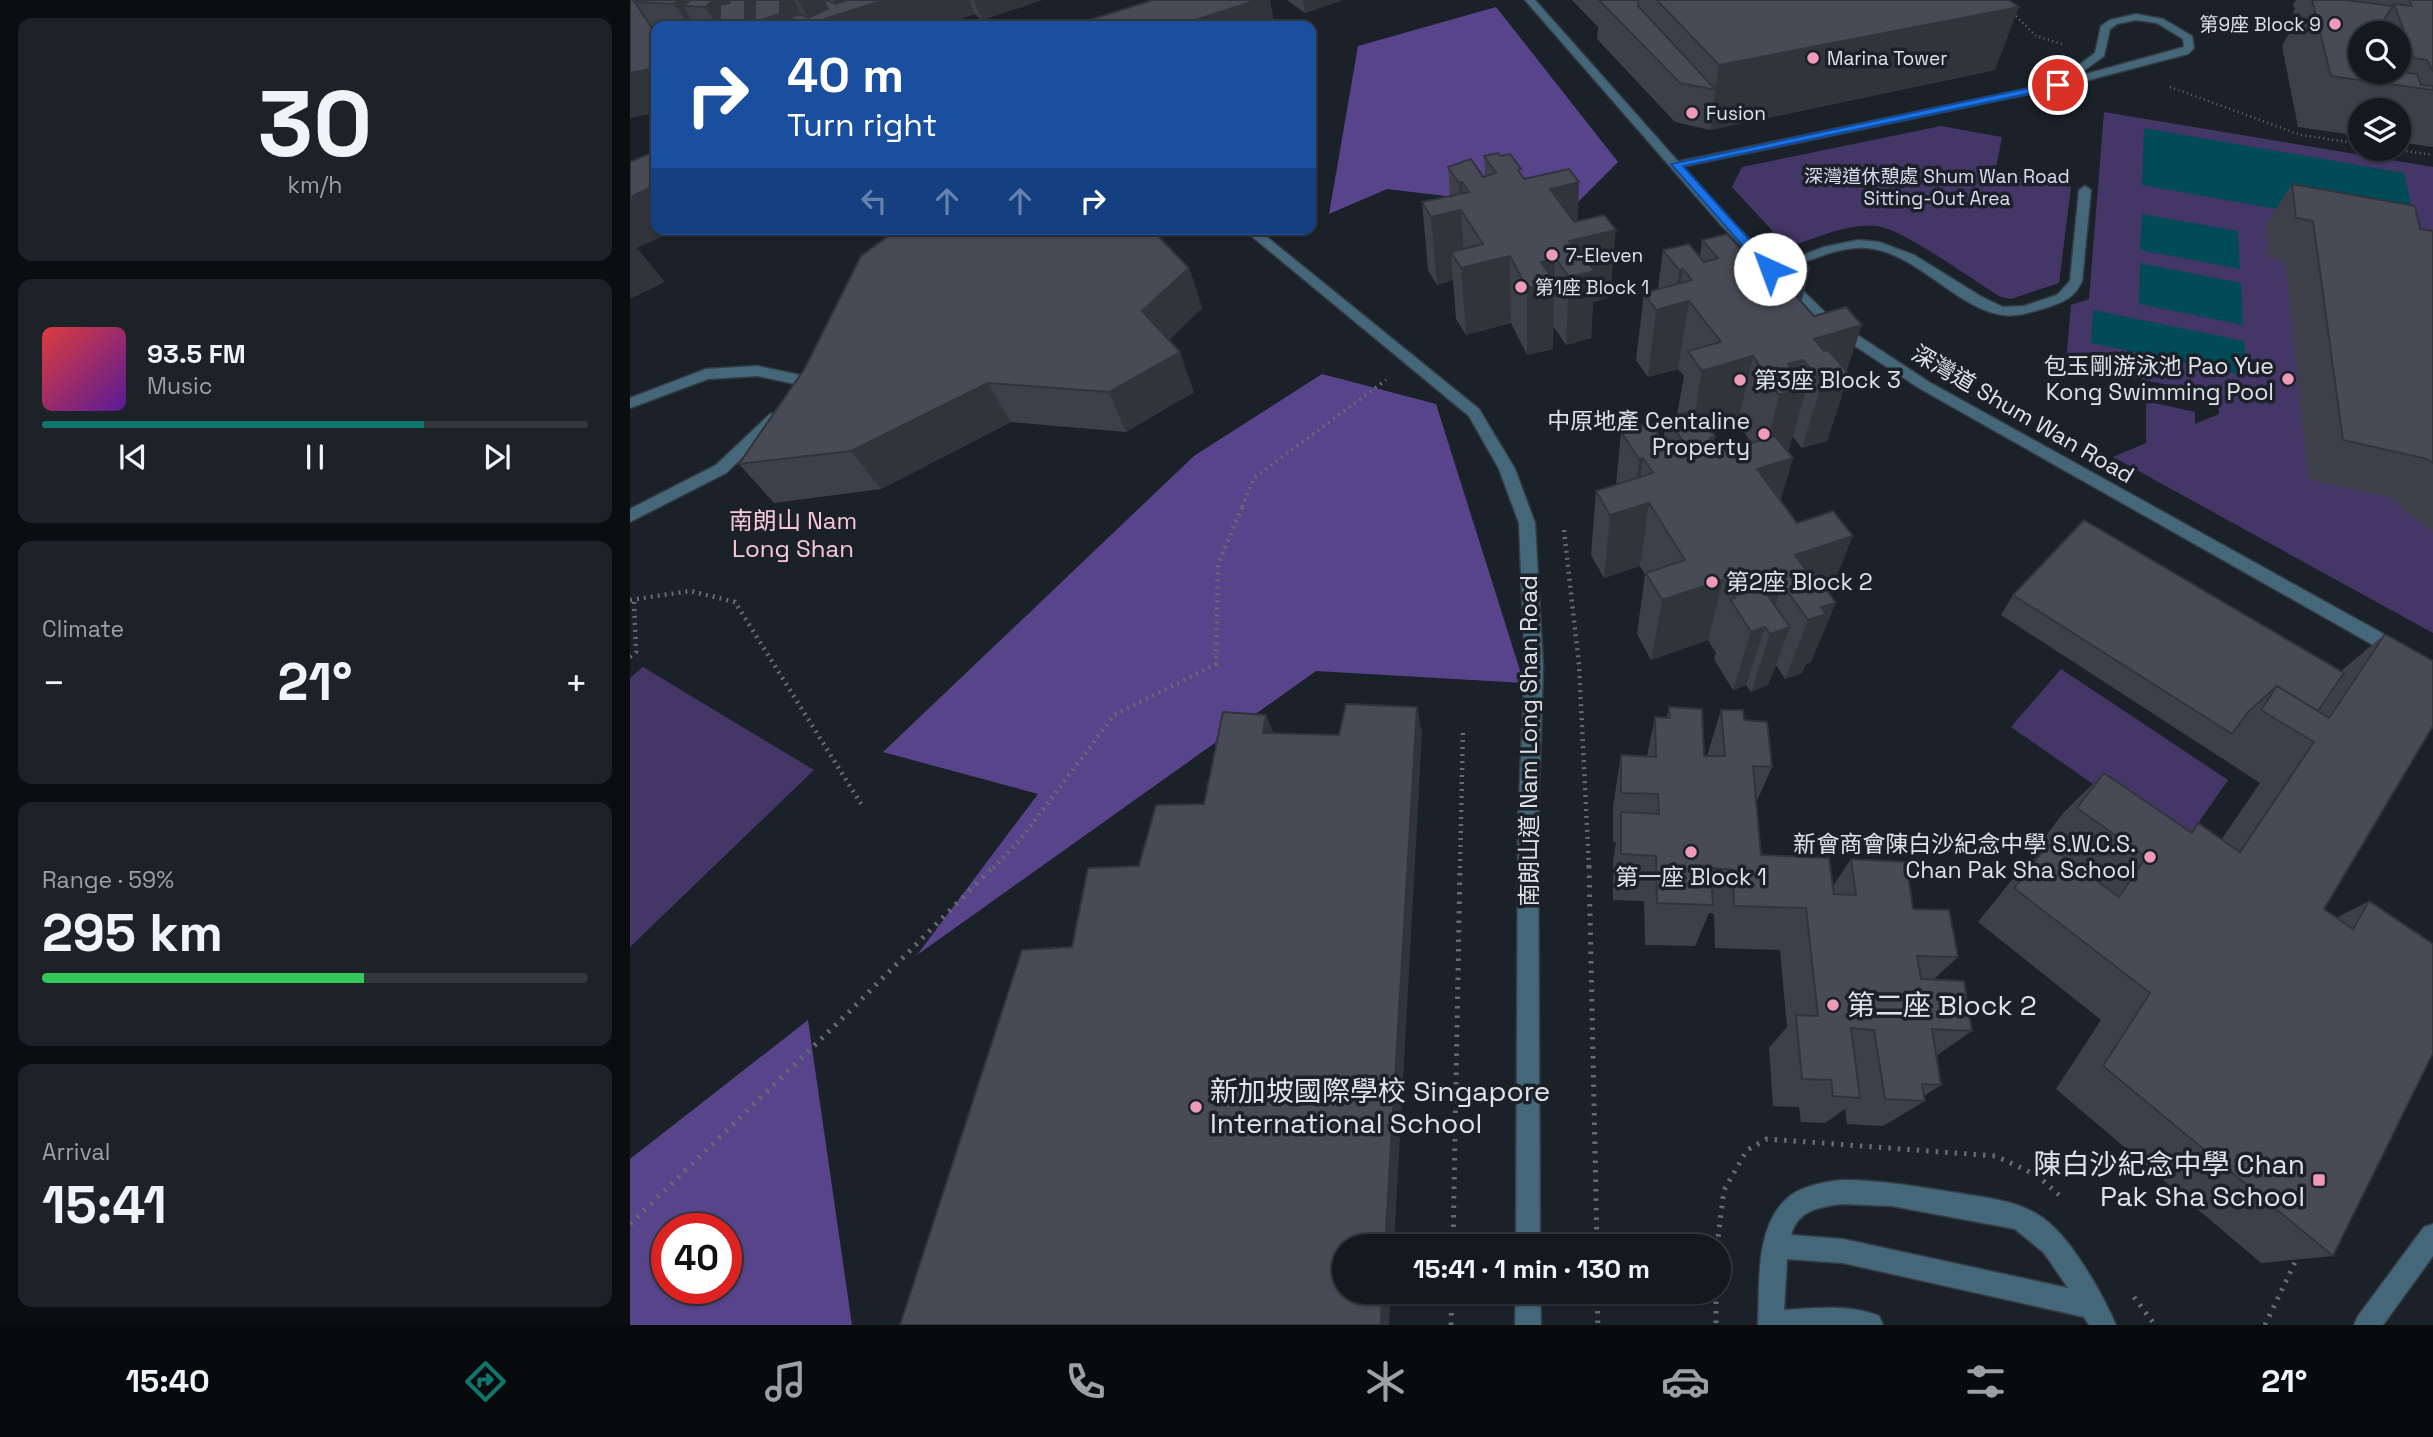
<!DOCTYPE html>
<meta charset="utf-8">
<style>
body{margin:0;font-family:"Space Grotesk","Noto Sans TC",sans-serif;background:#1d2228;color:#f1f3f6;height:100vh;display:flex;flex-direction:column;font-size:26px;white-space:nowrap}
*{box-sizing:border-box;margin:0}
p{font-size:23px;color:#9da0a4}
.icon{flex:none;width:38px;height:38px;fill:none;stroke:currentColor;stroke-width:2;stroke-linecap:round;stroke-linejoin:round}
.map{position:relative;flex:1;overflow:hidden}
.details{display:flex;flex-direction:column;gap:18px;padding:18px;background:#0b0e11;width:630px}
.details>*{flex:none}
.hud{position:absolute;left:21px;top:21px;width:665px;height:214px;border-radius:14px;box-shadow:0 2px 5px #0004,0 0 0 2px #33383d;background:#1a4fa0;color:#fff;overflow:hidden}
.tools{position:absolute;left:1718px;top:21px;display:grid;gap:14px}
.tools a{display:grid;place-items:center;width:63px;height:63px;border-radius:50%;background:#14191f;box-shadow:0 2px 5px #0004,0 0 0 2px #33383d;font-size:35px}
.speed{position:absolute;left:21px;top:1213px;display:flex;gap:14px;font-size:35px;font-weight:700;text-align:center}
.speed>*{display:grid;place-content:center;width:91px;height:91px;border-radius:50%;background:#14191f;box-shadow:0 2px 5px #0004,0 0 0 2px #33383d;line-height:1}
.speed .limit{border:10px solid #d22;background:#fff;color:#111}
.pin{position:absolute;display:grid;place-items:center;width:60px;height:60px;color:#fff;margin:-30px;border:4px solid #fff;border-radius:50%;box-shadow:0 2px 7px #0007}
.me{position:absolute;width:77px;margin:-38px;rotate:317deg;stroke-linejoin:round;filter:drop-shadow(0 0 5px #0008)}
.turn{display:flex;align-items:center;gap:24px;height:147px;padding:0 21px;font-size:32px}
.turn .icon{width:91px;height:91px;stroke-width:2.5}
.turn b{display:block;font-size:49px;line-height:60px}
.lanes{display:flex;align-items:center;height:66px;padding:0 21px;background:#0003;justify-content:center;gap:35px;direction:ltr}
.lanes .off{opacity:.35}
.big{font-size:52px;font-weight:700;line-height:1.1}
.details .tile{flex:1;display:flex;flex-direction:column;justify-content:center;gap:10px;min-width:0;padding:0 24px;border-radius:14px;background:#1d2228}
.details .dial{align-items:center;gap:0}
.dial b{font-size:91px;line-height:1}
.song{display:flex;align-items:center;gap:21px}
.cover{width:84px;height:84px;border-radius:10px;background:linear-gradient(135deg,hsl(0 70% 55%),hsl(270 70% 35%))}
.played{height:7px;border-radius:4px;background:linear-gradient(90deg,#0f766e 70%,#33383d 70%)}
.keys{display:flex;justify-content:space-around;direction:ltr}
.heat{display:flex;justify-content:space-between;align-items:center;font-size:38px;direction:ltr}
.charge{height:10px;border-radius:5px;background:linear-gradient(90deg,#34c759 59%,#33383d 0)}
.trip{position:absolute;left:702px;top:1234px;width:399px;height:70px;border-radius:35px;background:#14191f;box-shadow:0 2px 5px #0004,0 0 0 2px #33383d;font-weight:700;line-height:70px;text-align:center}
.tab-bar{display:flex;height:112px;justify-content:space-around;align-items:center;background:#080a0c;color:#9da0a4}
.tab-bar .icon{width:49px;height:49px}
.tab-bar .selected{color:#0f766e}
.tab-bar b{font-size:32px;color:#f1f3f6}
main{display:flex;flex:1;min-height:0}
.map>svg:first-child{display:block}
</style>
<main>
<section class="details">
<div class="tile dial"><b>30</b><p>km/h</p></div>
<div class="tile">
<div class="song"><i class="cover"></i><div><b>93.5 FM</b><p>Music</p></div></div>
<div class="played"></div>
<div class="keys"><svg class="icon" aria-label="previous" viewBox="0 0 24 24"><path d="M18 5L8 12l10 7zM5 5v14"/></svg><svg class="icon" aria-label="pause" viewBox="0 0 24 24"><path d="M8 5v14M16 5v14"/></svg><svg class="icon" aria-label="next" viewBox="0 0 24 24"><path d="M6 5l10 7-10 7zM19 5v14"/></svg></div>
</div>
<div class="tile"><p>Climate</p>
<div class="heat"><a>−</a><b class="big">21°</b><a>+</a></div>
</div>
<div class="tile"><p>Range · 59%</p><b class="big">295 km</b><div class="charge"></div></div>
<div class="tile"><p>Arrival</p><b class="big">15:41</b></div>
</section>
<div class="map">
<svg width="1803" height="1325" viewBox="0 0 1803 1325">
<rect width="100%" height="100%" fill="#1b2129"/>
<!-- green -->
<path fill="#443667" d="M1474 112 1803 167V633L1483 457 1516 443V401L1565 412V424L1589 414 1588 396 1436 363 1441 305 1459 299Z
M1311 126 1372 137 1365 173 1441 187 1429 283 1381 299 1371 297C1344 281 1272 228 1246 226 1217 223 1184 239 1157 247L1102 187 1112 167Z
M13 667 184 770 0 947V678Z
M1431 669 1598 780 1552 846 1381 727Z"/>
<!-- forest -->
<path fill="#58448a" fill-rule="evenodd" d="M866 7 988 162 939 211 757 189 699 214 728 46Z
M692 374 806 404 894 683 686 671 287 955 408 794 253 752 564 456Z
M178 1020 222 1325H0V1159ZM37 1228H96V1288H37Z"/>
<!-- water -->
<path fill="#004b57" d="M1514 128 1774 173 1788 234 1512 185Z
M1512 214 1608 231 1610 269 1510 250Z
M1510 263 1611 283 1613 325 1509 304Z
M1463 310 1614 341 1617 376 1461 343Z"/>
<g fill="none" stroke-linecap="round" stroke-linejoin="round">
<defs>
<path id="service" d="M1455 186 1461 190 1452 281C1444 299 1433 302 1415 308 1402 312 1387 317 1373 315 1330 310 1290 257 1244 249 1211 243 1181 262 1150 270L1144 266 1194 247 1228 240 1249 242 1284 255 1352 297 1373 307 1394 306 1427 295 1440 281 1449 190Z
M127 366 170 375 177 380 170 385 127 376 78 379 0 408V398L76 369Z
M1212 1180C1251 1180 1289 1187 1328 1193 1356 1198 1386 1200 1410 1216 1440 1235 1472 1293 1486 1325H1459L1454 1317 1213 1263 1157 1259 1154 1310C1184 1308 1220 1304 1249 1316L1253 1325H1128C1130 1285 1124 1224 1160 1196 1174 1185 1195 1182 1212 1180ZM1212 1204 1262 1206 1385 1229 1414 1253 1438 1288 1213 1239 1161 1235C1168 1210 1189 1207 1212 1204Z"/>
<path id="minor" d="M1506 14 1533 19 1562 36 1564 48 1558 54 1428 88 1046 168 1040 165 1046 162 1425 83 1465 53 1471 26 1480 20ZM1506 20 1527 23 1553 39 1554 47 1445 77 1474 56 1480 29 1487 24Z
M613 229H627L849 409 885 469 905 523 913 667 908 825 910 1246H886L888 825 895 667 889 523 869 469 839 416Z
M145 413 152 418 150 422 96 473 0 522V509L86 465 140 414Z
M886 1292H910L911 1325H885Z"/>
<path id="tertiary" d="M895 0H905L1099 219 1200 317 1299 382 1750 632 1803 667V683L1738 642 1289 388 1190 323 1091 225Z
M1803 1224V1256L1753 1325H1724L1728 1316 1794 1227Z"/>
</defs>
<!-- service casing -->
<use href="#service" stroke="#363c44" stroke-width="3"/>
<!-- minor casing -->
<use href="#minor" stroke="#363c44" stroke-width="3"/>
<!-- tertiary casing -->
<use href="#tertiary" stroke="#363c44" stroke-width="3"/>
<!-- path-far3 -->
<path stroke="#666b72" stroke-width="2.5" stroke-dasharray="1 3.5" stroke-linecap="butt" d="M1383 13 1406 36 1432 44
M1540 87 1671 135 1731 144
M1763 149 1803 155"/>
<!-- path-far2 -->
<path stroke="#666b72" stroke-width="3.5" stroke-dasharray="2 4.5" stroke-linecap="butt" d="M612 507 624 478 756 380"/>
<!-- path-far1 -->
<path stroke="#666b72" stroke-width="4.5" stroke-dasharray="2 5" stroke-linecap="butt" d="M934 530 949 665 959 868
M0 600 60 591 105 602 233 807
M0 657 6 652 4 599
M363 868 390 840 484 715 586 664 588 564 613 505
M830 868 833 728"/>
<!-- path -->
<path stroke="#666b72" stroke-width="5" stroke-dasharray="2.5 7" stroke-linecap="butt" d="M959 866 967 1246
M0 1224 220 1011 364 866
M823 1246 830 866
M1087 1246 1094 1190 1117 1150 1137 1139 1366 1156 1408 1176 1429 1195
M967 1292 968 1325
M1086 1292V1325
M1504 1297 1525 1325
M821 1325 822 1292
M1635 1325 1668 1256"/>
<!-- service -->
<use href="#service" fill="#44677a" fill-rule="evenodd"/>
<!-- minor -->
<use href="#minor" fill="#44677a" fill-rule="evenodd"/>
<!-- tertiary -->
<use href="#tertiary" fill="#44677a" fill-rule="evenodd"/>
</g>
<!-- wall -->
<path fill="#3e4049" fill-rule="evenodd" d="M0 0H412L352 20 345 14 308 26H26V113Z
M657 0H713L675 13Z
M942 0H1379L1365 70 1080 130 1045 122 967 39 968 27Z
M1666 0H1803V147L1769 142V110H1731V136L1668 127 1652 46 1665 22V20L1667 16 1663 13 1665 9 1663 5ZM1731 33H1769V72Z
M854 156 892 175 894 179 948 221 980 297 963 302 961 338 936 345 923 326V349L897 355 881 323 836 335 826 319 823 280 807 285 798 270 792 202 820 196 818 167 853 177 855 176Z
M1662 184 1790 229 1803 231V532L1758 497 1678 479 1655 261 1639 258 1636 224Z
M1072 240 1113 258 1119 265 1180 269 1171 302 1219 374 1197 441 1172 448 1162 436 1158 452 1163 458 1150 501 1200 594 1181 662 1176 664 1172 673 1155 679 1146 665 1138 685 1121 692 1116 685 1103 690 1084 659 1086 653 1078 640 1021 660 1007 634 1015 575 1010 566 974 578 961 555 966 491 986 485 991 432 1033 441 1037 418 1047 415 1054 376 1048 369 1018 377 1006 360 1014 293 1028 289 1033 250 1070 257ZM1108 422 1121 443 1092 452 1084 442 1085 436 1081 431Z
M559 268 572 308 539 340 564 392 496 432 381 422 251 489 144 503 109 464Z
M1383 595 1711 671 1755 634 1694 909 1706 918 1739 901 1703 1256 1631 1263 1426 1089 1471 1020 1348 922 1381 881 1413 850 1408 846 1434 812 1474 773 1558 831 1568 823 1591 840 1630 783 1371 615Z
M1039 707 1074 756H1077L1091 710 1114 720 1142 767 1126 803 1131 855 1203 886 1221 859 1283 909 1328 957 1303 980 1342 1031 1306 1056 1311 1085 1294 1096 1295 1101 1253 1126 1217 1124 1215 1109 1195 1123 1171 1122 1169 1107 1143 1106 1139 1048 1157 1027 1150 950 1085 948 1084 914 1079 913 1065 946 1015 945 1014 901 983 900V861L986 842H983V807L991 755 1017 756 1025 717H1037Z"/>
<!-- shaded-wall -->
<path fill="#32343c" d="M50 0H57L61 7 53 6 66 26H59L44 4Z
M89 0H164L177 25 181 24 168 0H196L211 14 204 0H339L345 14 308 26H87L75 7 81 2Z
M344 0H412L352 20Z
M627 0H640L645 26H547Z
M673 0H713L675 13Z
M1389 7 1365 70 1080 130 1089 65Z
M0 31 26 68V113L0 118Z
M832 182 834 215 831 210 835 267 880 256 881 323 836 335 831 268 821 252 823 280 807 285 801 217 830 210 829 183Z
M949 182 947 239 986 230 980 297 963 302 961 338 936 345 939 277 920 189Z
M26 185V229H49L7 248 35 282 0 299V197Z
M925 258 923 349 897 355V288L911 262Z
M559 268 572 308 527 351 512 311Z
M1053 269 1048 304 1059 301 1048 369 1018 377 1026 310 1044 305 1049 270Z
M1180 269 1162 336 1149 277Z
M1232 325 1215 376 1219 374 1197 441 1172 448 1192 382 1184 339Z
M550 352 564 392 496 432 479 392Z
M1123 356 1108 422 1061 437 1072 371Z
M1173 360 1164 390 1177 387 1158 453 1132 461 1158 364Z
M358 383 381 422 251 489 221 451Z
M1013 458 1007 507 1019 503 1010 566 974 578 980 515 1003 508 1009 459Z
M1163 458 1144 523 1127 469Z
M1223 536 1198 598 1155 587 1165 555Z
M1093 580 1078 640 1021 660 1032 600Z
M1152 584 1137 630 1135 627 1116 685 1103 690 1134 590Z
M1206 603 1181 662 1176 664 1172 673 1155 679 1178 620 1191 607Z
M1160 627 1138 685 1121 692 1140 634Z
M787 707 792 733 764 1246H755Z
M636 715 647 741 633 733Z
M752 1292H761L759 1325H751Z"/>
<!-- building -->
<path fill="#484b55" stroke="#32343c" stroke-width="2" d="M0 0H8L5 2 22 28H26V68L0 73Z
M8 0H50L44 4 5 2Z
M61 0H91L81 2 75 7 53 6Z
M100 0H150V14L125 22V0L115 2V23L102 26V22L90 24V5L100 3Z
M196 0 206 4 217 0H254L176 25V26H164V20L161 16 172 15 178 18 198 9 194 1Z
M523 0H627L547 26H440Z
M969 0H1008V6L1086 90 1050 83Z
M1027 0H1379L1389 7 1089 65Z
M1682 0H1715L1763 6 1755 18 1760 33H1731V72H1769V60L1774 72 1787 74 1791 85 1803 86V90L1701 76Z
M1779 0H1803V71L1802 70 1797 60 1784 58 1764 4 1782 6Z
M26 151V185L0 197V162Z
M868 153 870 156 880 154 891 169 888 170 894 179 939 169 949 182 920 189 944 222 974 215 986 230 939 241 965 271 939 277 925 258 911 262 924 281 897 288 880 256 831 268 821 252 853 244 831 210 801 217 792 202 839 192 832 182 829 183 818 167 841 159 853 177 866 173 854 156Z
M1662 184 1785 206 1790 229 1803 231V463L1797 459 1713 440 1683 221 1666 218Z
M268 229H521L559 268 512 311 550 352 479 392 358 383 221 451 109 464 175 368 231 256Z
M1097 234 1114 253 1110 254 1119 265 1166 253 1180 269 1149 277 1184 316 1216 307 1232 325 1184 339 1194 351 1198 350 1219 374 1192 382 1173 360 1158 364 1177 387 1149 395 1123 356 1072 371 1058 351 1091 342 1059 301 1026 310 1014 293 1062 280 1053 269 1049 270 1033 250 1059 244 1074 262 1088 258 1072 240Z
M1066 410 1085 436 1080 438 1092 452 1145 436 1163 458 1127 469 1167 523 1203 511 1223 536 1165 555 1178 573 1183 571 1206 603 1191 607 1196 614 1178 620 1152 584 1134 590 1160 627 1140 634 1135 627 1121 632 1100 599 1105 598 1093 580 1032 600 1016 573 1055 560 1019 503 980 515 966 491 1023 473 1013 458 1009 459 991 432 1021 423 1038 449 1055 444 1037 418Z
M1454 520 1714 673 1688 711 1647 686 1618 712 1602 734 1383 595Z
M1755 634 1803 661V726L1694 909 1723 929 1739 901 1803 944V1053L1703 1256 1473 1066 1520 993 1384 888 1418 845 1489 897 1516 857 1447 808 1474 773 1562 833 1568 823 1610 852 1684 742 1631 710 1647 686 1699 718Z
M716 704 787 707 755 1246H714V1292H752L751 1325H270L392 950 442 947 458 868 509 866 526 805 574 804 593 712 636 715 633 733 709 735Z
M1039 707 1072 709 1074 756H1095L1091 710H1113L1114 720 1137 722 1142 767 1123 766 1131 855 1199 858 1204 894 1226 895 1221 859 1276 862 1283 909 1319 910 1328 957 1287 956 1291 979 1334 981 1342 1031 1302 1029 1311 1085 1292 1084 1295 1101 1255 1099 1244 1030 1221 1028 1230 1098 1203 1096 1201 1080 1172 1079 1166 1015 1188 1016 1176 908 1104 906 1103 870 1081 868 1083 905 1027 903 1026 856 991 854V812L1029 814 1028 794 991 793V755L1026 757 1025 717 1040 718Z"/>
<!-- route -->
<path fill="#1a73e8" stroke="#114b97" stroke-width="2" d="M1428 82 1431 83V87L1053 166 1144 267V272H1136L1041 164Z"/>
<!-- markers -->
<g fill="#ef9ab9" stroke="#1b2129" stroke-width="2.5">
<circle cx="1705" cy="24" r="7"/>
<circle cx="1183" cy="58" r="7"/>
<circle cx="1062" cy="113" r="7"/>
<circle cx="922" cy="255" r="7"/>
<circle cx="891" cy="287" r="7"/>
<circle cx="1658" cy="379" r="7"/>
<circle cx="1110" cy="380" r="7"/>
<circle cx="1134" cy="434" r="7"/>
<circle cx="1082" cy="582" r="7"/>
<circle cx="1061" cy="852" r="7"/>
<circle cx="1520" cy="857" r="7"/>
<circle cx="1203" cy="1005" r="7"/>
<circle cx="566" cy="1107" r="7"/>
<rect x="1682" y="1173" width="14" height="14" rx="3.5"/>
</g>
<g text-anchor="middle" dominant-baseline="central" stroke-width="7" stroke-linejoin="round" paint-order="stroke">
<!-- far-poi labels -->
<g font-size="19" fill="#dfe3e9" stroke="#1b2129" text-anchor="start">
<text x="1691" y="24" text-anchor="end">第9座 Block 9</text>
<text x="1197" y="58">Marina Tower</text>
<text x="1076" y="113">Fusion</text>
<text x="936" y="255">7-Eleven</text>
<text x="905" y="287">第1座 Block 1</text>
</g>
<!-- far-park labels -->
<g font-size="19" fill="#dedaef" stroke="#1b2129">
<text x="1307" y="176">深灣道休憩處 Shum Wan Road<tspan x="1307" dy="22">Sitting-Out Area</tspan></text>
</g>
<!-- poi labels -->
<g font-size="23" fill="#dfe3e9" stroke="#1b2129" text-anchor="end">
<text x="1644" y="366">包玉剛游泳池 Pao Yue<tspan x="1644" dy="26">Kong Swimming Pool</tspan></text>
<text x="1124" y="380" text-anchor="start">第3座 Block 3</text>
<text x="1120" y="421">中原地產 Centaline<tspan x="1120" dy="26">Property</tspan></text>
<text x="1096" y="582" text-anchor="start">第2座 Block 2</text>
<text x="1506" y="844">新會商會陳白沙紀念中學 S.W.C.S.<tspan x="1506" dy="26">Chan Pak Sha School</tspan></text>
<text x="1061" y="877" text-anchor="middle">第一座 Block 1</text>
</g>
<!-- street labels -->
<g font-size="23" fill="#dfe3e9" stroke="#1b2129">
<text transform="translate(1393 414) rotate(30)">深灣道 Shum Wan Road</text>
<text transform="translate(899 741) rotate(-90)">南朗山道 Nam Long Shan Road</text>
</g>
<!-- neighbourhood labels -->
<g font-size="24" fill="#fac9d9" stroke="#1b2129">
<text x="163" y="520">南朗山 Nam<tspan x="163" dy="28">Long Shan</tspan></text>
</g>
<!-- near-poi labels -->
<g font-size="28" fill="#dfe3e9" stroke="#1b2129" text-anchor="start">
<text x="1217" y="1005">第二座 Block 2</text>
<text x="580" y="1091">新加坡國際學校 Singapore<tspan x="580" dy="32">International School</tspan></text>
<text x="1675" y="1164" text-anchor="end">陳白沙紀念中學 Chan<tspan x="1675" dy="32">Pak Sha School</tspan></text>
</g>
</g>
</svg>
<div class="tools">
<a><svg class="icon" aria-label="search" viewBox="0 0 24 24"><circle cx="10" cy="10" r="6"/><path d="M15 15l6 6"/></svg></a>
<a><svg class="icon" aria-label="layers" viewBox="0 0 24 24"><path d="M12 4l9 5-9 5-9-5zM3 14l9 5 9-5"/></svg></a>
</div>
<div class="speed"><div class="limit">40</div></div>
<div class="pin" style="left:1428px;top:85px;background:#d93025"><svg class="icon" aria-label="arrive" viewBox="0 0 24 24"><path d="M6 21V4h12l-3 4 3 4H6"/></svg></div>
<svg class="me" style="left:1140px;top:269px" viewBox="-20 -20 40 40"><circle r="19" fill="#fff"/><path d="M0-13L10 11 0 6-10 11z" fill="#1a73e8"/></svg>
<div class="trip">15:41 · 1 min · 130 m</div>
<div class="hud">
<div class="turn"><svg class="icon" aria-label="right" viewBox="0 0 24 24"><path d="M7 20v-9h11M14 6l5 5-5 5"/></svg><div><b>40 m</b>Turn right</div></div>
<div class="lanes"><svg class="icon off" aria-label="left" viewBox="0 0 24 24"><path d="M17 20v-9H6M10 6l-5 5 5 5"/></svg><svg class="icon off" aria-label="ahead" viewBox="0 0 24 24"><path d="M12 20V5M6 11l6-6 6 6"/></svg><svg class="icon off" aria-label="ahead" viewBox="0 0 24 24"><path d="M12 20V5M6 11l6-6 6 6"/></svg><svg class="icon" aria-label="right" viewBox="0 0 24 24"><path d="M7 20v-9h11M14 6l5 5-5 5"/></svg></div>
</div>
</div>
</main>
<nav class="tab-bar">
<b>15:40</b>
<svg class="icon selected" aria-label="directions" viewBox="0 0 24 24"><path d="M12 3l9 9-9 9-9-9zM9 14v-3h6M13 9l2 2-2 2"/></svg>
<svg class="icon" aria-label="music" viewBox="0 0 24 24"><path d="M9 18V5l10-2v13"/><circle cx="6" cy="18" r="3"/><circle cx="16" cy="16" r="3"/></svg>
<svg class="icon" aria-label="phone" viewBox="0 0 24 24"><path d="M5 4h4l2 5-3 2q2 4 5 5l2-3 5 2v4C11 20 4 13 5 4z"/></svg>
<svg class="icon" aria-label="climate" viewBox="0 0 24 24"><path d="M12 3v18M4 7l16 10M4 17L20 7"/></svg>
<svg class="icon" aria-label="car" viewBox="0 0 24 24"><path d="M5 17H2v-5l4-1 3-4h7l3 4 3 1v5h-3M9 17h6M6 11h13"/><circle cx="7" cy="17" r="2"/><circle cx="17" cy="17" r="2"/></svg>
<svg class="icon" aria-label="filters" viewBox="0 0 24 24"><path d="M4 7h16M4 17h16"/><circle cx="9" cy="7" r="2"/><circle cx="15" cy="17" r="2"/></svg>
<b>21°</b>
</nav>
